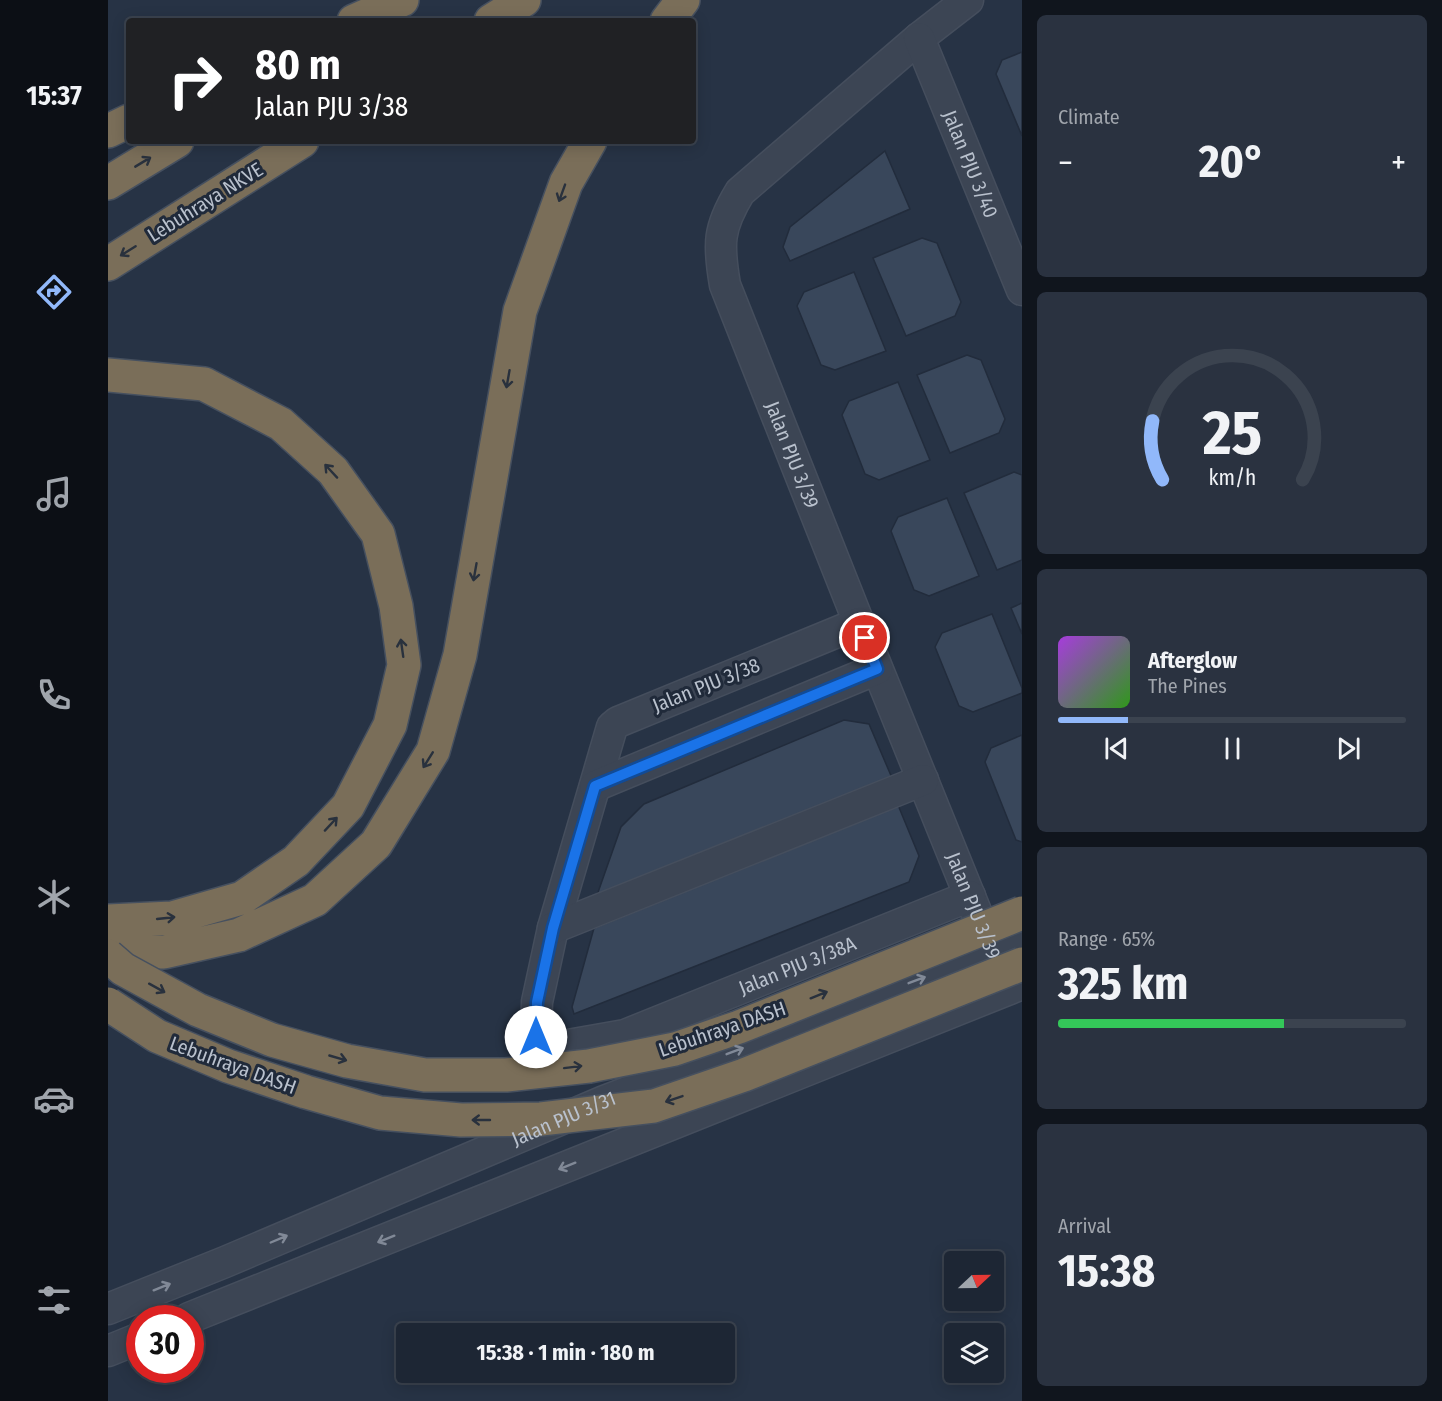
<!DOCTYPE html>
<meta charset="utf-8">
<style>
body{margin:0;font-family:"Fira Sans Condensed",sans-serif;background:#2a3240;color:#f1f3f6;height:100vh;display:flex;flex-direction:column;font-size:22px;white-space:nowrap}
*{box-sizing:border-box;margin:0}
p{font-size:20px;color:#a0a5ac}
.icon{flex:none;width:33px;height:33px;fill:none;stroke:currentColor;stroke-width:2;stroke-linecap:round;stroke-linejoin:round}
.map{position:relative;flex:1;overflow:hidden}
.panel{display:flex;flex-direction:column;gap:15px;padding:15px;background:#10151d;width:420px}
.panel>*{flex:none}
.guide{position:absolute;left:18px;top:18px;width:570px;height:126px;border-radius:6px;box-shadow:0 3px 15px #0003,0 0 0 2px #3b434f;background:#202124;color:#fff;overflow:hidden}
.needle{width:39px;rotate:68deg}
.fabs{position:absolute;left:836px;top:1251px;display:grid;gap:12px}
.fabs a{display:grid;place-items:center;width:60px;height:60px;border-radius:6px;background:#1d2634;box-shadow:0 3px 15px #0003,0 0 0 2px #3b434f;font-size:30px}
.speed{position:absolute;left:18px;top:1305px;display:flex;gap:12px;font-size:30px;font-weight:700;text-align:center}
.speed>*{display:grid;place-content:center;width:78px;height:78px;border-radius:50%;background:#1d2634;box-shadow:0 3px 15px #0003,0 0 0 2px #3b434f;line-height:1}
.speed .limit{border:9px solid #d22;background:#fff;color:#111}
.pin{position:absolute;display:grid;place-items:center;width:51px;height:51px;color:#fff;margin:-26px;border:3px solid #fff;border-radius:50%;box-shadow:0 2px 6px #0007}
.me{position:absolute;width:66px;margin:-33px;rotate:0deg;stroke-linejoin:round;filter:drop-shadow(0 0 4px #0008)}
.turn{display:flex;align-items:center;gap:21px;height:126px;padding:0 30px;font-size:27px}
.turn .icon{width:78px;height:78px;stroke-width:2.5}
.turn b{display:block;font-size:42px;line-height:51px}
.big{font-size:45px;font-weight:700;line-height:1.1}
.panel .tile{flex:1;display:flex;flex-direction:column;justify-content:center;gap:9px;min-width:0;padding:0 21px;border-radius:9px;background:#2a3240}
.panel .dial{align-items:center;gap:0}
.dial svg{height:156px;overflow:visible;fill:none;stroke:#3b434f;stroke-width:7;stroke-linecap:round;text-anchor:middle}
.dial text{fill:#f1f3f6;stroke:none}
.song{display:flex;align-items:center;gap:18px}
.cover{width:72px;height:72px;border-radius:9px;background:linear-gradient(135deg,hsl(280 70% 55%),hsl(110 70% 35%))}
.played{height:6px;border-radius:3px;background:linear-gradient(90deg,#91b8fa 20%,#3b434f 20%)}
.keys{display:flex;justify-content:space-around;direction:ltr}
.heat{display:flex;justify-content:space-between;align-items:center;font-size:33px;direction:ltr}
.charge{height:9px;border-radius:4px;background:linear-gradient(90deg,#34c759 65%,#3b434f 0)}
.trip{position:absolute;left:288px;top:1323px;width:339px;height:60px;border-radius:6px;background:#1d2634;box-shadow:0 3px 15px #0003,0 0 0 2px #3b434f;font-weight:700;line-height:60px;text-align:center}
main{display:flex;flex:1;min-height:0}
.tabs{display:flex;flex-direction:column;width:108px;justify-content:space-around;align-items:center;background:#0c0f15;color:#a0a5ac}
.tabs .icon{width:42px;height:42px}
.tabs .selected{color:#91b8fa}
.tabs b{font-size:27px;color:#f1f3f6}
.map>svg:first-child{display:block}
</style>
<main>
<nav class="tabs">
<b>15:37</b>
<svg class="icon selected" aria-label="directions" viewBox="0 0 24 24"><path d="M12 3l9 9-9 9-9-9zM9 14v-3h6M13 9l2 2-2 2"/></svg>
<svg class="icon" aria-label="music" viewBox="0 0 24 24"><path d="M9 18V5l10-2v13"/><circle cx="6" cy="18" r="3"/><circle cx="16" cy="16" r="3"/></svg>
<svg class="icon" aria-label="phone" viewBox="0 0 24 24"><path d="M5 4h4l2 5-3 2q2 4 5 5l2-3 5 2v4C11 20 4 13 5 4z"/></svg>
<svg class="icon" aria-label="climate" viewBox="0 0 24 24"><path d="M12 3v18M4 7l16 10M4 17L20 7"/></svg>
<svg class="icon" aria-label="car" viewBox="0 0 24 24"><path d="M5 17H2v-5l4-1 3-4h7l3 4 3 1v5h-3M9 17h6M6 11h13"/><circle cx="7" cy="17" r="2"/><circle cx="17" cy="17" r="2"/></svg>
<svg class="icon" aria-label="filters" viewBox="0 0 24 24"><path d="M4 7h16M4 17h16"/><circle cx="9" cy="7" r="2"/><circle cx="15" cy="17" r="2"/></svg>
</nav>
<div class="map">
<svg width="914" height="1401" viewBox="0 0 914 1401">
<rect width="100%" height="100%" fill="#273345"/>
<!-- building -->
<path fill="#39475b" stroke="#222c3c" stroke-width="1.5" d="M914 52V136L888 74 894 60Z
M777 151 802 209 682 261 675 247 682 227Z
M814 238 829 243 853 302 847 316 798 336 765 258Z
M746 272 778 351 727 370 713 365 689 306 696 292Z
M859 355 873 360 897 419 891 433 842 453 809 375Z
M790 382 822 460 771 480 757 474 734 415 741 401Z
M906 472 914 475V560L889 570 856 493Z
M839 498 871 576 821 596 806 590 783 531 790 517Z
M914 603V634L903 608Z
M884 614 914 688V693L865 712 851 706 827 647 834 633Z
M736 720 761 724 784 778 488 898 513 827 536 804Z
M914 735V842L908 840 877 762 883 748Z
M790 805 811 856 801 882 466 1014 464 1007 486 928Z"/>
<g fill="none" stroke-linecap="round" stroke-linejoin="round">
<defs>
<g id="minor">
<path id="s1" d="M860 0 811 38 632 192C610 228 610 244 617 285L751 623 884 951 901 989"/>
<path id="s2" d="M811 38 914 290"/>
<path id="s3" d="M751 623 510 722 504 727 445 928 429 1002 428 1037 443 1048 517 1035 862 896"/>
<path d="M487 786 769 669"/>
<path d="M445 928 815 780"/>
<path id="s4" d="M0 1309 117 1262 494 1102 914 939"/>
<path d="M81 1318 914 984"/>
<path d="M0 1351 32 1338"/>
</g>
<path id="highway" d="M246 21 294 0
M383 21 416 0
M559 21 575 0
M0 131 21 121
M0 183 69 141
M0 264 194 141
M0 375 96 384 173 424 225 471 270 534 288 606 296 665 282 725 240 806 188 861 134 898 64 918 0 921
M0 952H56L131 935 207 900 268 844 325 751 352 655 412 311 458 183 482 141"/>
</defs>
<!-- minor casing -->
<use href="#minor" stroke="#454e5d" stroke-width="33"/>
<!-- highway casing -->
<use href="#highway" stroke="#46505f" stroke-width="36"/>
<!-- minor -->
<use href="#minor" stroke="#3c4554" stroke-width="30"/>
<!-- highway -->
<use href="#highway" stroke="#7a6e59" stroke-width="33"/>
<defs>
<path id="highway-bridge" d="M0 956 15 969 90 1010 164 1040 239 1061 317 1075H398L481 1066 567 1049 631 1027 914 913
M0 1004 49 1036 120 1066 198 1092 272 1113 353 1120 433 1119 546 1106 636 1075 914 964"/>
</defs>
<!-- highway-bridge casing -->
<use href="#highway-bridge" stroke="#46505f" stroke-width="36" stroke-linecap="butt"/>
<!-- highway-bridge -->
<use href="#highway-bridge" stroke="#7a6e59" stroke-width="33"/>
</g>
<!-- one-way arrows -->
<defs><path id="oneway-shaft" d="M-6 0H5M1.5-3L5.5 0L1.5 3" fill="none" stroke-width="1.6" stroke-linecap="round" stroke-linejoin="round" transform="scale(1.5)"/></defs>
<g stroke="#29313d">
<use href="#oneway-shaft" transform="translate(35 162) rotate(-31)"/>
<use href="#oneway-shaft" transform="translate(454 193) rotate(110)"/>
<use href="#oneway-shaft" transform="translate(20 251) rotate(148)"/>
<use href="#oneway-shaft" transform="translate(400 379) rotate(100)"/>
<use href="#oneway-shaft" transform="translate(223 471) rotate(-133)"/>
<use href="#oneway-shaft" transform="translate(367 572) rotate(100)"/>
<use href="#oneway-shaft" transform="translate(294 648) rotate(-98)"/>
<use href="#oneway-shaft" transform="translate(320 760) rotate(122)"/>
<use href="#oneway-shaft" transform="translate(223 824) rotate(-47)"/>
<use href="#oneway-shaft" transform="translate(58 918) rotate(-6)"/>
<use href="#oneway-shaft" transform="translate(49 988) rotate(29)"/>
<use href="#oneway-shaft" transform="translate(711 995) rotate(-22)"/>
<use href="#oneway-shaft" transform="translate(230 1058) rotate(16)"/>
<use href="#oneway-shaft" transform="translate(465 1067) rotate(-7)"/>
<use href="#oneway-shaft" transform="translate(566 1099) rotate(161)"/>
<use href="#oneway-shaft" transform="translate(373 1120) rotate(180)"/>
</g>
<g stroke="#818997">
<use href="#oneway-shaft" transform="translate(809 980) rotate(-21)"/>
<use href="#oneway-shaft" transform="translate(627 1051) rotate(-21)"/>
<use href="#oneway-shaft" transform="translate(459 1166) rotate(158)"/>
<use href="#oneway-shaft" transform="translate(171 1239) rotate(-23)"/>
<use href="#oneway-shaft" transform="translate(278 1239) rotate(158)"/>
<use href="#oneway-shaft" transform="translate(54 1287) rotate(-22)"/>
</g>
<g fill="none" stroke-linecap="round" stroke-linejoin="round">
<defs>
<path id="route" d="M428 1037 429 1002 445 928 487 786 769 669 757 638"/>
</defs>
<!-- route casing -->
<use href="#route" stroke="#114b97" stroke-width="15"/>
<!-- route -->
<use href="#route" stroke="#1a73e8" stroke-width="10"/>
</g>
<g text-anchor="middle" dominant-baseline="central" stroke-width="6" stroke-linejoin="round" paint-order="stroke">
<!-- street labels -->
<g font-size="20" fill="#b9c1cd" stroke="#202a3a">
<text stroke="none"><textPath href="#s2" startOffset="136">Jalan PJU 3/40</textPath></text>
<text transform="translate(97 202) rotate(-32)">Lebuhraya NKVE</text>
<text stroke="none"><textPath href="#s1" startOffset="578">Jalan PJU 3/39</textPath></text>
<text transform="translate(598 685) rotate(-22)">Jalan PJU 3/38</text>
<text stroke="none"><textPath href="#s1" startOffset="1064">Jalan PJU 3/39</textPath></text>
<text stroke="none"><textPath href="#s3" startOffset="868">Jalan PJU 3/38A</textPath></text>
<text transform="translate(614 1029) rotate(-19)">Lebuhraya DASH</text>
<text transform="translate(125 1065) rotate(20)">Lebuhraya DASH</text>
<text stroke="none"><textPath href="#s4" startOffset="494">Jalan PJU 3/31</textPath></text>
</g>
</g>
</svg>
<div class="fabs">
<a><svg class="needle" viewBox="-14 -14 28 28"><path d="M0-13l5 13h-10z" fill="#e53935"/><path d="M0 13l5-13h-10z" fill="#a0a5ac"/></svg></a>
<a><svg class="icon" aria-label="layers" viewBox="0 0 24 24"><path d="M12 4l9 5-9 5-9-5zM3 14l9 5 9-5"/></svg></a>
</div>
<div class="speed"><div class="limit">30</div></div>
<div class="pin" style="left:757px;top:638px;background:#d93025"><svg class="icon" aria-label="arrive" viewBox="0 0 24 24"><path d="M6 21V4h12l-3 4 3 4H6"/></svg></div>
<svg class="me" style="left:428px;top:1037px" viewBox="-20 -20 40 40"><circle r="19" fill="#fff"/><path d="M0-13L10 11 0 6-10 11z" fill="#1a73e8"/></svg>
<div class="trip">15:38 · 1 min · 180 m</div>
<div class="guide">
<div class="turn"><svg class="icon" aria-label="right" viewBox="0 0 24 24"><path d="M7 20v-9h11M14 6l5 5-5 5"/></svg><div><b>80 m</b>Jalan PJU 3/38</div></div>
</div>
</div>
<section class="panel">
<div class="tile"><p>Climate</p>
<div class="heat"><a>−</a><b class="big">20°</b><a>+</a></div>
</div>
<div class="tile dial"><svg viewBox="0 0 100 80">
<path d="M14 69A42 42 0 1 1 86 69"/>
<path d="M14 69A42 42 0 0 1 9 39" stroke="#91b8fa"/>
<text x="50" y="56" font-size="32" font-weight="700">25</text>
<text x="50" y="72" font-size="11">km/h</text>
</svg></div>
<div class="tile">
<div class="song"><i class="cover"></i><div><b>Afterglow</b><p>The Pines</p></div></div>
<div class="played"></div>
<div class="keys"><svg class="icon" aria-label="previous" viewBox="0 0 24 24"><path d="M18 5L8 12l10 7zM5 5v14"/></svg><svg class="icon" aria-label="pause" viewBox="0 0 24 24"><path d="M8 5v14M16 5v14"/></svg><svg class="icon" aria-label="next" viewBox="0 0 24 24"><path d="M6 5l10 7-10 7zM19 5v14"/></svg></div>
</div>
<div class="tile"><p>Range · 65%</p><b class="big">325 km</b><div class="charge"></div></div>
<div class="tile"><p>Arrival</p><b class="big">15:38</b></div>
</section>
</main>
